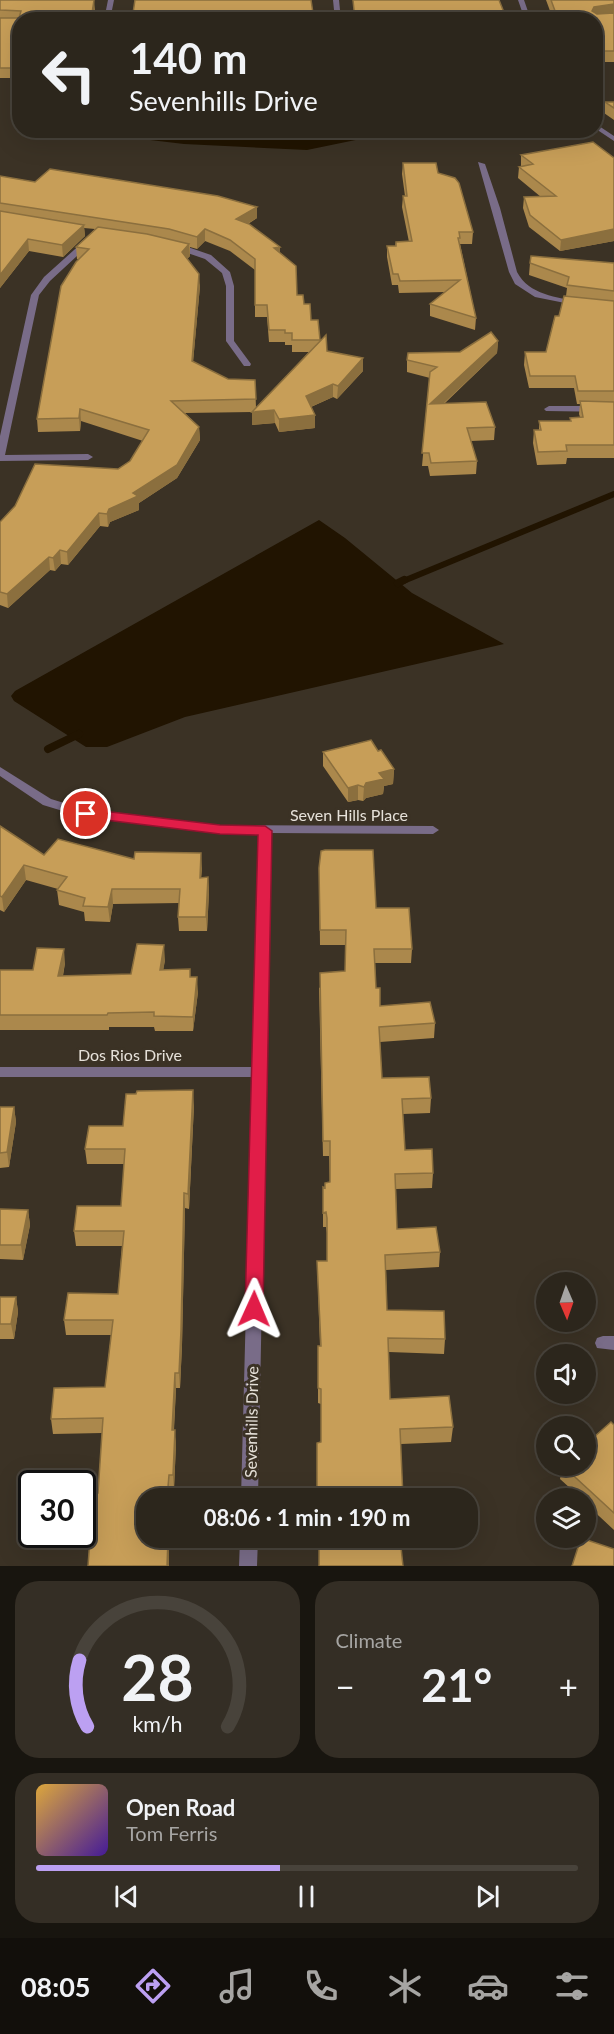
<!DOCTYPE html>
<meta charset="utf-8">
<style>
body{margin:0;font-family:Lato,sans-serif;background:#342e25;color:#f1f3f6;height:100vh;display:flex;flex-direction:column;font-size:22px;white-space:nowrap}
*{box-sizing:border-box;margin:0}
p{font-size:20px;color:#a6a5a3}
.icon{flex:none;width:33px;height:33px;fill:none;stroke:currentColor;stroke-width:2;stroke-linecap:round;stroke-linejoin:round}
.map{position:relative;height:1566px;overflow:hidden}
.drawer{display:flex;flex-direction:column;gap:15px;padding:15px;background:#18150f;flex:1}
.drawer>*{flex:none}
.hud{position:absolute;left:12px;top:12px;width:591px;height:126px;border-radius:24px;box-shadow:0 6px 24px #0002,0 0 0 2px #48433b;background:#2c261c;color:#f1f3f6;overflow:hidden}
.needle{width:39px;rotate:178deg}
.fabs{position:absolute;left:536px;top:1272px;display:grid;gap:12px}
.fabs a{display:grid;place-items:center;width:60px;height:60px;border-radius:50%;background:#2c261c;box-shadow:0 6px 24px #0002,0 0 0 2px #48433b;font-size:30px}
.speed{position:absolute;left:18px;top:1470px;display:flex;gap:12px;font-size:30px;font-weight:700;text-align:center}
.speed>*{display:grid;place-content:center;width:78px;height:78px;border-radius:50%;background:#2c261c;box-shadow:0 6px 24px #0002,0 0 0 2px #48433b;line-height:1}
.speed .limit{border:3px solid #111;border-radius:9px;background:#fff;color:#111}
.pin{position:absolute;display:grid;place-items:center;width:51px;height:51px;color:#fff;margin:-26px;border:3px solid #fff;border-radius:50%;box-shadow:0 2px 6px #0007}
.me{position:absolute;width:66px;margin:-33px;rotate:1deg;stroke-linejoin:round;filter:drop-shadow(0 0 4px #0008)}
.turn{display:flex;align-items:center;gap:21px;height:126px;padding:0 18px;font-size:27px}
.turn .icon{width:78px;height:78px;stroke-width:2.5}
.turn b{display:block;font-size:42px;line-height:51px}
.big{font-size:45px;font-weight:700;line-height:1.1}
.drawer .card{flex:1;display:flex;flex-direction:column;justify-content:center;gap:9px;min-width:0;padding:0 21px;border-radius:24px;background:#342e25}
.drawer .dial{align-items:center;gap:0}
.dial svg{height:156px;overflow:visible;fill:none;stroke:#48433b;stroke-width:7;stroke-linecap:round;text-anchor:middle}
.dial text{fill:#f1f3f6;stroke:none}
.song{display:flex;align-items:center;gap:18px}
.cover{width:72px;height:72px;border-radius:9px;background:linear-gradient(135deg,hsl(40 70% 55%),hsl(260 70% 35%))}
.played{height:6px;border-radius:3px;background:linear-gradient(90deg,#bca0f2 45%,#48433b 45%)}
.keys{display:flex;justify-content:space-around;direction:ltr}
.heat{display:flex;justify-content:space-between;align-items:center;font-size:33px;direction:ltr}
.drawer .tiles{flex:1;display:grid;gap:15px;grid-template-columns:1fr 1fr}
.card:last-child{grid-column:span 2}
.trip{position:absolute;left:136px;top:1488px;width:342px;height:60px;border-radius:24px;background:#2c261c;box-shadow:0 6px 24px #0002,0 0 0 2px #48433b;font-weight:700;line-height:60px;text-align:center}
.tabs{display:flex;height:96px;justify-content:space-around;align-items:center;background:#120f0b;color:#a6a5a3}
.tabs .icon{width:42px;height:42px}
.tabs .current{color:#bca0f2}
.tabs b{font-size:27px;color:#f1f3f6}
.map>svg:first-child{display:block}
</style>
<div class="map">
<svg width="614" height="1566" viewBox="0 0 614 1566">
<rect width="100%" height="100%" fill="#3b3225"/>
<!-- water -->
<path fill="#211401" d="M372 130 375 136 307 150 184 144 74 131Z
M319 520 345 538 412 593 504 644 185 717 107 747H86L14 701 11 696 15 691Z"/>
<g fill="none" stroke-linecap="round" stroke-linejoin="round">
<!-- stream-far1 -->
<path stroke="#211401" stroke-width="6" d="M401 582 614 494"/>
<!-- stream -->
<path stroke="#211401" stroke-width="8" d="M398 583 404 580
M48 749 79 734"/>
<!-- lane -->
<path fill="#796c88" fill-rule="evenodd" d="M603 1336H614V1350L597 1348 595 1343 597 1338Z"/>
<!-- street -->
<path fill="#796c88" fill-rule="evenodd" d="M108 0H114L110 20H104Z
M333 0H339L341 20H335Z
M518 0H524L531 20H525Z
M596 124 614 136V141L596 129Z
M478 162 485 164 500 208 517 272C529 295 557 297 580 302V306L535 297 515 284 509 272Z
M84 241 91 243 50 281 39 295 5 455 88 454 93 457 88 460 0 461V436L31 295 44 277Z
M173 244H179L211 255 230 272 234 286V341L251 364 250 366H244L226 341V286L222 273 205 259 173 248Z
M549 406H614V412L546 411 544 409Z
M0 767 51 799 87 810 108 813 220 825 433 826 439 830 433 834 271 833 258 1498H241L252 1077H0V1067H253L259 833H220L86 818 43 805 0 776Z
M240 1538H258L257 1566H239Z"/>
</g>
<!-- wall -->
<path fill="#ab884c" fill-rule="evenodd" d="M0 0 95 9 93 20H20V78H0Z
M546 0H614V62H596V20L553 19Z
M605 102H614V120L604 113Z
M521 155 614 158V241L560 251 529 227 523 208 524 197H541L518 178 519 167 521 166Z
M403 163 438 173 473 232 472 244H460L476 318 475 330 430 316V304L445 292 399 293 398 285H392L387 257V246H395L396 242H409L402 207 403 196H405L402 174Z
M0 176 35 182 257 207V218L248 224 280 247V253L297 295 304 304 311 320H318L320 341 327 351 363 358V371L337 399 333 397 311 407 315 428 279 432 275 423 252 425V412L185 413 199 427 200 440 177 478 139 503V510L110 522 108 527 100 526 68 565 61 564 55 571 50 570 8 608 0 605V522L118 469 130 461 143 441 81 421 80 431 38 432 37 419 78 259H77L76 247 95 229 84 228 85 236 63 257 29 251 0 288ZM205 241 230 251 255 270V317H267L269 342H285V345H292V352H309L256 408 255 380 228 379 193 362 200 286 187 259 190 256V247L197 249Z
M530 263H614V458H567L566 464 537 465 533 443 534 430H539V421H570V418L580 417 579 414 580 404H577L574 388H529L524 365 525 352H546L566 296 567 288 529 275Z
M498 341 497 353 444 404 495 427 494 440 471 441 477 461 476 474 430 476 428 466H422L430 378 407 372V360L460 352Z
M378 751 394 769 393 784 384 786 383 794 366 798 363 801 358 800 348 802 323 766V752Z
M0 826 44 855 134 859 202 868 201 878 208 877 209 892 207 931H179L178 917 179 903 113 904 110 922 85 921 84 912 59 905 57 890 58 889 26 880 4 912 0 910Z
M319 868 376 908 412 949 411 963H375L376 988 380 1006 435 1023 434 1038 380 1042 382 1078 431 1098 430 1113 403 1114 405 1150 433 1173 432 1188 396 1189 397 1229 440 1252 439 1267 386 1270 387 1310 445 1339 444 1354 389 1352 390 1399 453 1427 451 1442 401 1444 321 1442V1404L318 1403V1346H320L317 1261H327V1233L326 1227H323V1187L325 1188 330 1182 329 1156H323L319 988 345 971 346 945H320Z
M165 960 163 970 190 977 198 992 193 1031H155L154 1027H109V1030H0V970H33L65 963 63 976 131 974Z
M194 1105 189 1209 185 1208 182 1345 180 1388H176L174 1430 176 1444 174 1489H170L167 1539 169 1554 90 1540 47 1541 46 1534H82V1494L98 1493 102 1433 53 1434 51 1419 105 1387 111 1335H66L64 1320 118 1294 122 1246H76L74 1231 121 1206 124 1164H87L85 1149 123 1126Z
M0 1107H14L16 1122 9 1167 0 1168Z
M0 1209 28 1210 30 1225 23 1260 0 1259Z
M0 1297H16L18 1312 14 1339H0Z
M614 1425V1530L585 1503V1498H581L560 1479 562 1466H585Z
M319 1538H457L456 1545 401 1546Z"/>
<!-- shaded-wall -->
<path fill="#8b6f3e" d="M94 0 95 9 93 20H91Z
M614 4V15L593 18 592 11 594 7Z
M257 207V218L237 230 236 219Z
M84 225 85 236 63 257 62 245Z
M205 229V241L197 249V237Z
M614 229V241L560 251 561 240Z
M28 239 29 251 0 288V275Z
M189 244 190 256 182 264V252Z
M280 247V259L274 248Z
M199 274 200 286 192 373V361Z
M498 341 497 353 429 417 430 404Z
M363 358V371L337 399 338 386Z
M333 384V397L306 409V396Z
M80 409 81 421 80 431 79 418Z
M274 410 275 423 252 425V412Z
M315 415V428L279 432V419Z
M199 427 200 440 177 478 139 503V510L110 522 108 527 107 514 109 509 133 493Z
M99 513 100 526 68 565 67 552Z
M60 550 61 564 55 571 53 558Z
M49 557 50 570 8 608 7 594Z
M394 769 393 784 384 786 383 794 366 798 363 801 364 787 366 783 379 773Z
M358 785V800L348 802V788Z
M201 853 202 868 200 892V878Z
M24 865 26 880 4 912 2 897Z
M208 877 209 892 207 931 206 917Z
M112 889 113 904 110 922 108 907Z
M164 945 165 960 161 984 160 970Z
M64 949 65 963 60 990 58 976Z
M197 977 198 992 193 1031V1017Z
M193 1090 194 1105 189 1209 188 1194Z
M14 1107 16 1122 9 1167 7 1152Z
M184 1193 185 1208 182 1345 180 1388 179 1373Z
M28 1210 30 1225 23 1260 21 1245Z
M16 1297 18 1312 14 1339 11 1324Z
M175 1373 176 1388 173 1444 172 1430Z
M175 1430 176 1444 174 1489 173 1475Z
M169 1475V1498H167Z
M168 1539 169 1554V1566H167Z"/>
<!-- building -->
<path fill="#c79e58" stroke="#8b6f3e" stroke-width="1.5" d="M0 0H94L91 20H20V68H0V18H19L21 11 0 10Z
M135 0H311L314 20H132Z
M353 0H499L507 20H355Z
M551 0H614V4L594 7 592 11 597 14 614 13V51H596V20H550L549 19H558Z
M605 102H614V108Z
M593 142 614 158V229L561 240 530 215 524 197 556 196 519 167 533 164 521 155Z
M403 163H436L438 173 455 178 459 183 473 232H459L460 238H458L476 318 430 304 460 280 400 281 398 274H393L387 246H396V242L412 241 403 196H407Z
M50 169 218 196 257 207 236 219 249 224 280 247 274 248 296 266 297 295H303L304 304H310L311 320H318L320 340H292V333H285V330H269L267 305H255V259L230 240 205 229 197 237 169 229 0 203V176L35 182Z
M0 211 84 225 62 245 28 239 0 275Z
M98 227 147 234 189 244 182 252 199 274 192 361 228 379 255 380 256 399 171 401 199 427 177 465 133 493 138 496 109 509 107 514 99 513 67 552 60 550 53 558 49 557 7 594 0 592V522L15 506 35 464 118 469 130 461 149 430 80 409 79 418 37 419 61 286 76 262 89 249 76 247Z
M531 256 614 263V291L567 285 569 277 530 263Z
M564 296 614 301V391H578L575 376H530L525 352H546L555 316H559Z
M491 332 498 341 430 404 486 402 495 427 467 428 477 461 431 463 429 453H422L430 372 437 367 407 360 408 353 460 352Z
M326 335 327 351 363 358 338 386 333 384 306 396 315 415 279 419 274 410 252 412Z
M580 401 614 402V445H566L567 451 538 452 534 430H541L539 421H571L570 418 583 417Z
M371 740 378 751 381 750 394 769 379 773 384 779 366 783 364 787 358 785 348 788 323 752Z
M0 826 44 855 58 839 134 859 135 852 201 853 200 878 208 877 206 917H178L180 889H112L108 907 83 906 85 898 57 890 67 877 24 865 2 897 0 896Z
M325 850H373L376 908H409L412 949H374L376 988H380V1006L430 1002 435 1023 379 1027 382 1078 429 1077 431 1098 402 1099 405 1150 432 1149 433 1173 395 1174 397 1229 436 1227 440 1252 385 1255 387 1310 444 1311 445 1339 388 1338 390 1399 449 1396 453 1427 400 1429 403 1498H317V1443L321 1442V1389L318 1388V1346H321L317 1261H327V1218L326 1212 323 1213V1187L325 1188V1183L330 1182V1141H323L320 973 345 971 346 930H320L319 868 321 851Z
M137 944 164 945 160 970 190 969V977H197L193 1017 154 1016V1012L108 1013 107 1015H0V970H33L37 948 64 949 58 976 131 974Z
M193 1090 188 1194 184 1193 181 1330 179 1373H175L172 1430H175L173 1475H169L167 1498H147V1538H165V1539H168L167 1566H88L91 1525H82V1494L98 1493 103 1418 51 1419 54 1388 105 1387 113 1320H64L68 1293 118 1294 124 1231H74L77 1206H121L125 1149H85L89 1126H123L126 1094H136L137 1091Z
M0 1107H14L7 1152 0 1153Z
M0 1209 28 1210 21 1245H0Z
M0 1297H16L11 1324H0Z
M611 1422 614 1425V1513L563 1466H585V1445Z
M319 1538H400L403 1566H319Z
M581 1538 614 1549V1566H572Z"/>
<!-- route -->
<path fill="#e11d48" stroke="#92132f" stroke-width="1.5" d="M86 809 220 825 265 826 272 831 263 1309 260 1314 254 1316 248 1314 245 1309 258 835 220 834 81 817 79 814Z"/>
<g text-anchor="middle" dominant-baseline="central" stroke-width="6" stroke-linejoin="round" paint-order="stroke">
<!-- street labels -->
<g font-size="16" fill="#e6e1d9" stroke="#3b3225">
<text x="349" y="814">Seven Hills Place</text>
<text x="130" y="1054">Dos Rios Drive</text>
<text transform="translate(251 1422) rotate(-89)">Sevenhills Drive</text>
</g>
</g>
</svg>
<div class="fabs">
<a><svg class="needle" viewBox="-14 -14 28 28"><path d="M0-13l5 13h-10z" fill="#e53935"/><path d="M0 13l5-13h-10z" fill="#a6a5a3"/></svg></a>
<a><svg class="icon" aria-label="sound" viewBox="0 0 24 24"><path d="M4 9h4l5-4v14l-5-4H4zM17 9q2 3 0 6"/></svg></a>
<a><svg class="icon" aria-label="search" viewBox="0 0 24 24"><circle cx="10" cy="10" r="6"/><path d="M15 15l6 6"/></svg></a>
<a><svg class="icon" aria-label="layers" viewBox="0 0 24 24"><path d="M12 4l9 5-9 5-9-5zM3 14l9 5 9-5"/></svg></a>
</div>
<div class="speed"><div class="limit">30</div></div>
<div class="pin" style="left:86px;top:814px;background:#d93025"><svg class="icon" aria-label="arrive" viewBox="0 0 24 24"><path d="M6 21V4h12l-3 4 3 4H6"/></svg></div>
<svg class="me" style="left:254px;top:1309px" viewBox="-20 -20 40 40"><path d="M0-17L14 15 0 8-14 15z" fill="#e11d48" stroke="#fff" stroke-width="4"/></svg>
<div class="trip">08:06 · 1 min · 190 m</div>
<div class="hud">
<div class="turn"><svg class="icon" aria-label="left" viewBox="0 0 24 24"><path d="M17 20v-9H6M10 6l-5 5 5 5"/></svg><div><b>140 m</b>Sevenhills Drive</div></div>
</div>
</div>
<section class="drawer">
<div class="tiles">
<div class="card dial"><svg viewBox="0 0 100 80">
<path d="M14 69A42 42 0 1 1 86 69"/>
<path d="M14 69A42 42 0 0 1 10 35" stroke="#bca0f2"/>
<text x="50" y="56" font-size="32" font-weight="700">28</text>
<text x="50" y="72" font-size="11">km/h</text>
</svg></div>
<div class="card"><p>Climate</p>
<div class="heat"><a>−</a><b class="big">21°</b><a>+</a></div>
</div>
<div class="card">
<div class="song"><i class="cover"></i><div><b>Open Road</b><p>Tom Ferris</p></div></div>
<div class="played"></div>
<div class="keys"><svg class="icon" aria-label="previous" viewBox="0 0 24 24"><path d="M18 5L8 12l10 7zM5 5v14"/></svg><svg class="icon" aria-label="pause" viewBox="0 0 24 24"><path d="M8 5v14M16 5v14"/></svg><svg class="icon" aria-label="next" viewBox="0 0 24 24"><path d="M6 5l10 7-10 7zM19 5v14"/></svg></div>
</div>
</div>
</section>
<nav class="tabs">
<b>08:05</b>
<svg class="icon current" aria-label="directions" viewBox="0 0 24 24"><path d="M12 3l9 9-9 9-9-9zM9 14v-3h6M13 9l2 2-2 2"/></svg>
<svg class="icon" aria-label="music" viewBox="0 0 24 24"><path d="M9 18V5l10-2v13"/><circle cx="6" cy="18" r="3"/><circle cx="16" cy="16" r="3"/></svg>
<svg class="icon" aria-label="phone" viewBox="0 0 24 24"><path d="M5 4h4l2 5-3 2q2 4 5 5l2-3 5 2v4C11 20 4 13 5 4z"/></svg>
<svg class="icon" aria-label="climate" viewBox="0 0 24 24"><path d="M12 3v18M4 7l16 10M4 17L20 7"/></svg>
<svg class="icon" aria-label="car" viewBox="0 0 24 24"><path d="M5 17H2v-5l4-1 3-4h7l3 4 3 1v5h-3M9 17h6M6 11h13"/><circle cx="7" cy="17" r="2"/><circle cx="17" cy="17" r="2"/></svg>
<svg class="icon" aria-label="filters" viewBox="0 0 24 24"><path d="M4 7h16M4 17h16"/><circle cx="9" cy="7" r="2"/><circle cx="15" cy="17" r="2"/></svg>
</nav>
